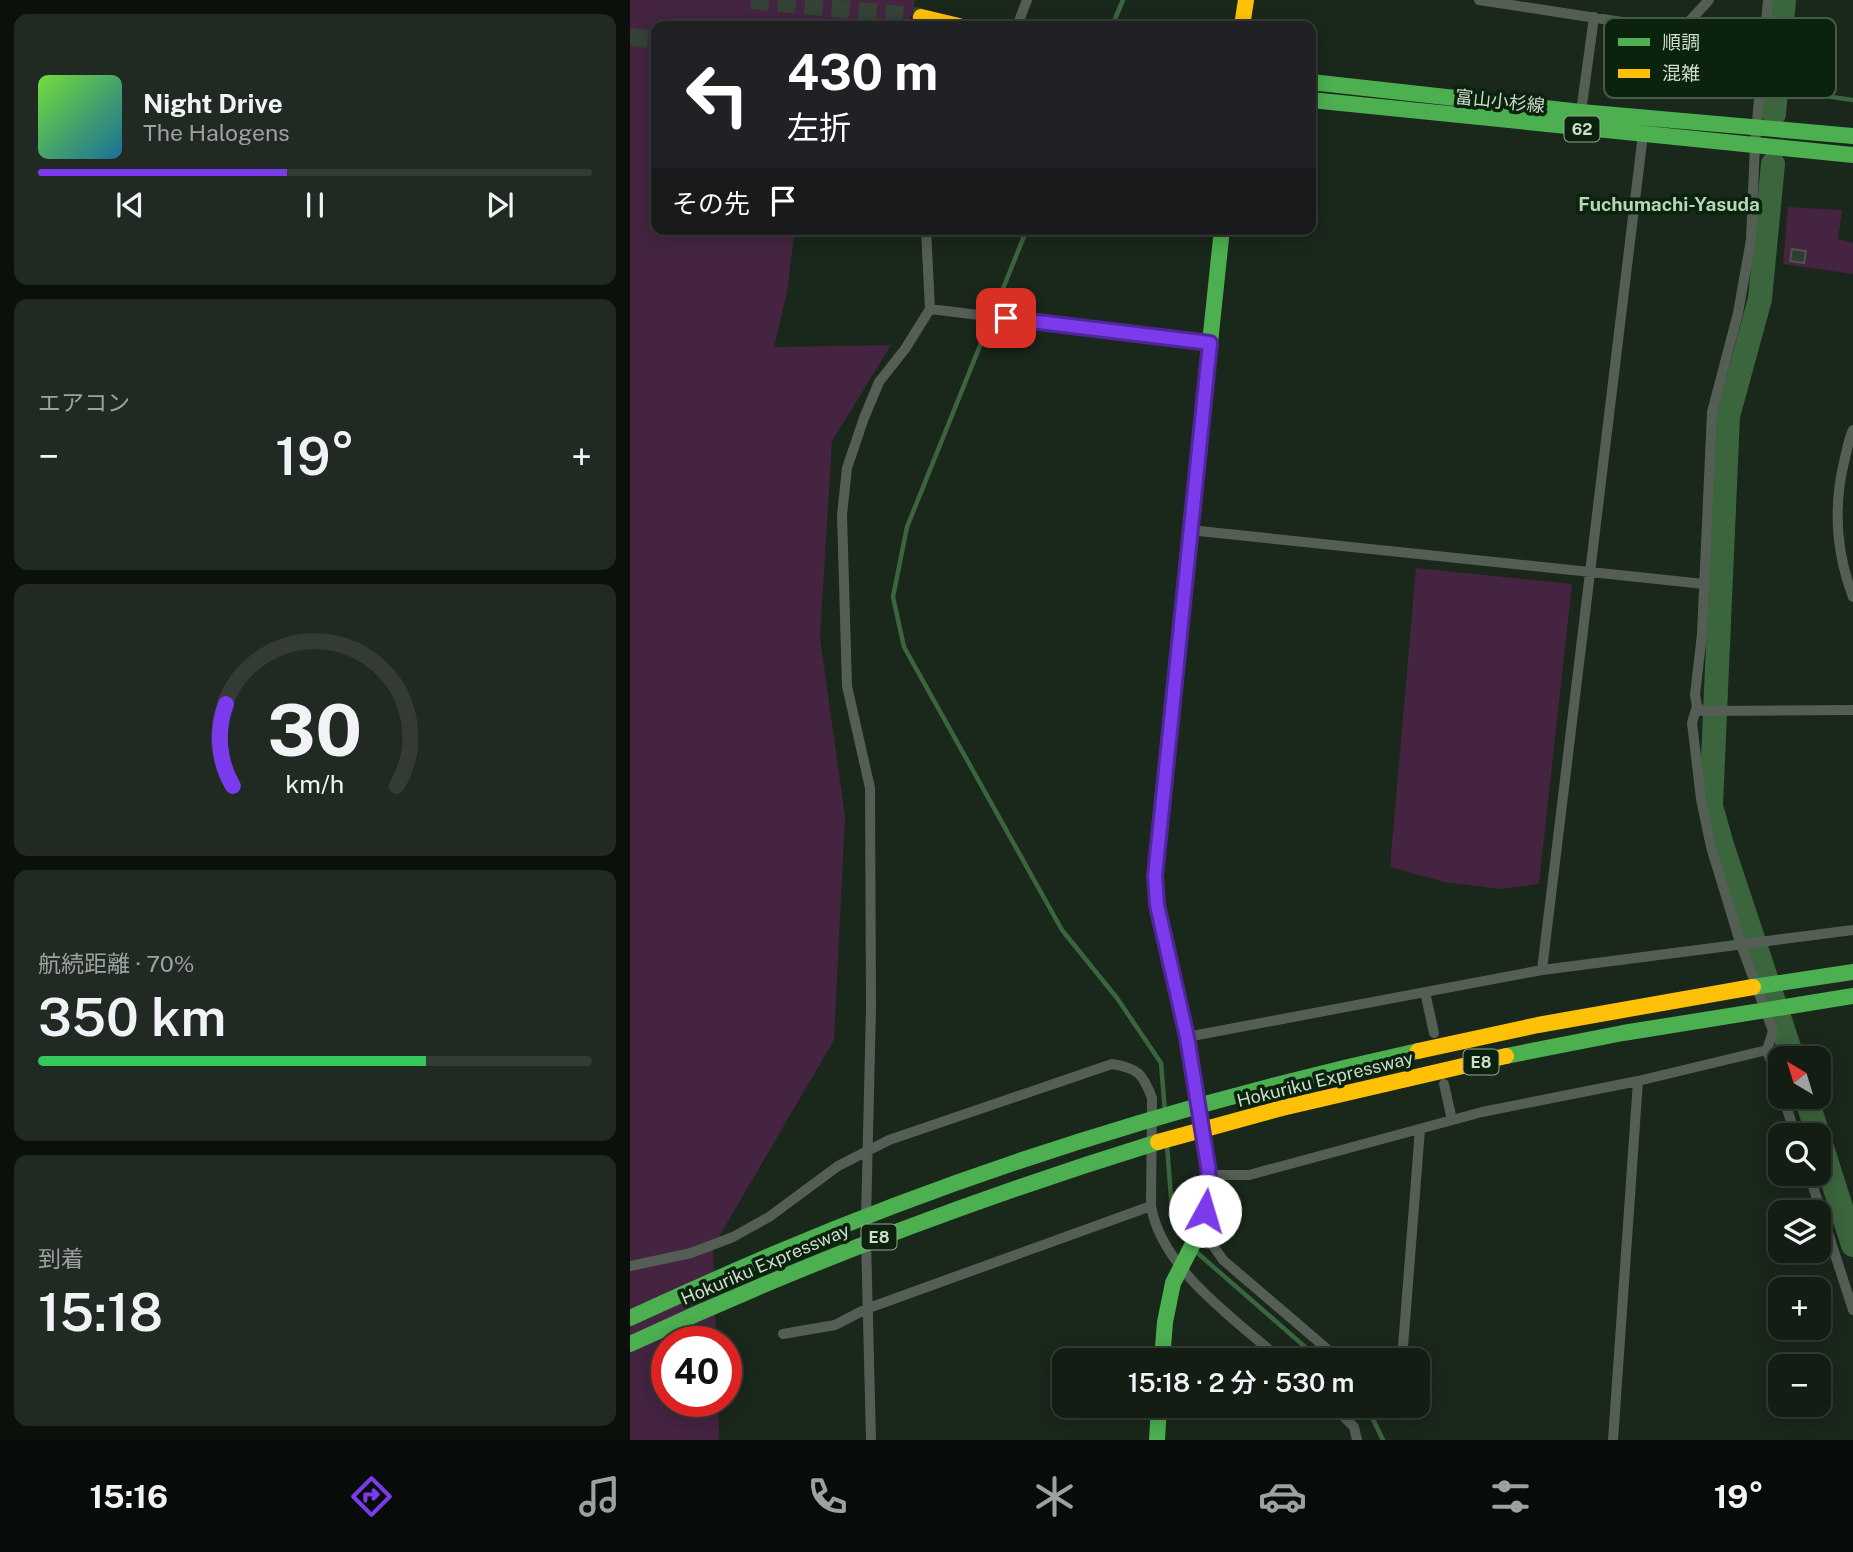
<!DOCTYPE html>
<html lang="ja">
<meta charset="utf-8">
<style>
body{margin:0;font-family:"Public Sans","Noto Sans JP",sans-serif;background:#212a22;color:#f1f3f6;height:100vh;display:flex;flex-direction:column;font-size:26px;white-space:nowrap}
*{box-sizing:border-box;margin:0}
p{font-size:23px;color:#9da2a0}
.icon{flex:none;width:38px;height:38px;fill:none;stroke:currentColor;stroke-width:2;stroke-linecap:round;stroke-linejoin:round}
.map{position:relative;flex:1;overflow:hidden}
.details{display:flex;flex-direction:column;gap:14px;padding:14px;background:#0b100b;width:630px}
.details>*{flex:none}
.top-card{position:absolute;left:21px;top:21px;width:665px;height:214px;border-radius:14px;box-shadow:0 4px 18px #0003,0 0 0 2px #333b34;background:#202124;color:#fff;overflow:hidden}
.needle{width:46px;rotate:322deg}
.buttons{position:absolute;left:1138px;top:1046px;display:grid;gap:14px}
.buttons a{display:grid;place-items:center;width:63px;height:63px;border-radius:14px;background:#141d14;box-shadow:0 4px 18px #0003,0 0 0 2px #333b34;font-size:35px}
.speed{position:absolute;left:21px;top:1326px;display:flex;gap:14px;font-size:35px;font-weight:700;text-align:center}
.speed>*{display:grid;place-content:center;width:91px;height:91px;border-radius:50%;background:#141d14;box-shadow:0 4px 18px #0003,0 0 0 2px #333b34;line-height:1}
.speed .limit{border:10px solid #d22;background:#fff;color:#111}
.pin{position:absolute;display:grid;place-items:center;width:60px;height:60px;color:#fff;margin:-30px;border-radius:14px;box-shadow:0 4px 10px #0006}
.me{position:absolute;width:77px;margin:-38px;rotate:6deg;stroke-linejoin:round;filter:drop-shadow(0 0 5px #0008)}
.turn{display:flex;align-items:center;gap:24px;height:147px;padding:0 21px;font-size:32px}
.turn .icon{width:91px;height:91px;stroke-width:2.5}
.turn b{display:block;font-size:49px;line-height:60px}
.then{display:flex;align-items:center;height:66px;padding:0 21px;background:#0003;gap:14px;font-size:26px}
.big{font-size:52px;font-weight:600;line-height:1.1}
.details .widget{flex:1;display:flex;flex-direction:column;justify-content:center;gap:10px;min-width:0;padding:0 24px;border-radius:14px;background:#212a22}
.details .dial{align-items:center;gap:0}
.dial svg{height:182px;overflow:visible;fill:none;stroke:#333b34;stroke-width:7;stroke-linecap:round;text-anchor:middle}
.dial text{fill:#f1f3f6;stroke:none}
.song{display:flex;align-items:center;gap:21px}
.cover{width:84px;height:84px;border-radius:10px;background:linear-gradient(135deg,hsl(100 70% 55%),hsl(200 70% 35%))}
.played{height:7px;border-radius:4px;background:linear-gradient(90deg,#7c3aed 45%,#333b34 45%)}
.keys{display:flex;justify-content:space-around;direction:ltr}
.heat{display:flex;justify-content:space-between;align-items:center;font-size:38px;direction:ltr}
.charge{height:10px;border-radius:5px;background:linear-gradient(90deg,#34c759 70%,#333b34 0)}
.trip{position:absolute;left:422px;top:1348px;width:378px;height:70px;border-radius:14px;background:#141d14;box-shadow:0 4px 18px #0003,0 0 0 2px #333b34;font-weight:600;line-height:70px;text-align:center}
.dock{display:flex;height:112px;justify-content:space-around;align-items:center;background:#080c08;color:#9da2a0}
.dock .icon{width:49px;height:49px}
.dock .on{color:#7c3aed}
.dock b{font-size:32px;color:#f1f3f6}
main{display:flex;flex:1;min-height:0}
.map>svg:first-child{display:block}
</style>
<main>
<section class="details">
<div class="widget">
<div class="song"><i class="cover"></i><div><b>Night Drive</b><p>The Halogens</p></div></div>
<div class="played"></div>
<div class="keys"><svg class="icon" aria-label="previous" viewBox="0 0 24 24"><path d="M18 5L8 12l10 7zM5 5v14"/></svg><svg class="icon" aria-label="pause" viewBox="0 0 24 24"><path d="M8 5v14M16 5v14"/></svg><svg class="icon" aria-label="next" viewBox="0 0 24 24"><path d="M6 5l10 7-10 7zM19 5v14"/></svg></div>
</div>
<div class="widget"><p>エアコン</p>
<div class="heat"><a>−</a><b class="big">19°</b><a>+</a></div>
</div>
<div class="widget dial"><svg viewBox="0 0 100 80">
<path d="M14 69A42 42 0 1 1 86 69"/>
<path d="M14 69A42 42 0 0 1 11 33" stroke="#7c3aed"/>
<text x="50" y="56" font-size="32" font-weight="700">30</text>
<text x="50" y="72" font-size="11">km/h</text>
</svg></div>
<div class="widget"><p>航続距離 · 70%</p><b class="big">350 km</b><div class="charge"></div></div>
<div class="widget"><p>到着</p><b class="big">15:18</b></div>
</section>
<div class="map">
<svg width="1223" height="1440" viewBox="0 0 1223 1440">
<rect width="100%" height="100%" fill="#1a271b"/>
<!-- green -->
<path fill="#442441" d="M0 0H285L279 26H26V229H165L157 292 144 347 261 345 202 441 190 637 215 817 204 1040 83 1247 86 1342H37V1402H88L89 1440H0Z
M1158 207 1212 210 1208 239 1223 243V274L1153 264Z
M786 568 942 584 909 884 870 889 815 882 760 867Z"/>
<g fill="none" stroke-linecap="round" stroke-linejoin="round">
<!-- stream -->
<path stroke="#3a653d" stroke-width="4.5" d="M482 26 493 0
M1146 89 1223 100
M397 229 277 527 263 597 274 647 432 930 487 998 531 1063 535 1112
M537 1145 542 1211 558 1244
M564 1250 690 1360
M736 1405 753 1440"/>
<!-- river -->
<path stroke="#3a653d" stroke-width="24" d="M1144 114 1154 0
M1143 164 1130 299 1098 416 1081 806 1092 845 1163 1059
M1176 1097 1223 1245"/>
</g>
<!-- building -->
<path fill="#2e3d30" stroke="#4c574c" stroke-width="2" d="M1162 249 1176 251 1174 263 1160 261Z"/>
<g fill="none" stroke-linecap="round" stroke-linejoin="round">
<!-- primary-tunnel -->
<path stroke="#354236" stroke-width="18" stroke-dasharray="18 9" stroke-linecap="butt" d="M121 0 291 17
M0 37 26 40"/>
<!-- street -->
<path stroke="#545e55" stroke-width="10" d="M849 0 1031 28 1054 27 1079 0
M1138 0 1125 144 1121 240 1108 313 1082 412 1072 634 1065 695 1067 706 1072 711 1223 710
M389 21 397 0
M951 112 964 17
M300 309 580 343
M1223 430C1218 440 1217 451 1214 462 1203 508 1206 552 1223 597
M560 530 1074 584
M1067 706 1062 723 1071 799 1081 847 1110 942 1143 1031 1137 1050 1150 1088
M912 970 1013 134
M795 992 804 1033
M557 1037 912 970 1223 930
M814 1084 822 1120
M1153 1097 1166 1136
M1179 1174 1223 1310
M579 1175H619L852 1112 1008 1081 1137 1050
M236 1220 241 1007 240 788 217 686 212 515 217 468 234 418 249 382 275 349 300 309 296 229
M571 1228 593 1260 710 1360
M236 1239 241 1440
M0 1266 61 1253 103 1237 139 1217 208 1166 259 1140 482 1064C508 1068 513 1074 522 1098L521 1206C532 1270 605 1319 651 1360
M153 1334 205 1325 236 1309 521 1206
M772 1360 790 1129
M702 1405 724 1427 727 1440
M983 1440 1008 1081"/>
<!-- fast -->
<path stroke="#4caf50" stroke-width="16" d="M681 82 951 112 1223 136
M681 100 1223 155
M567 466 592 229
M528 843 525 875 527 905 557 1037 578 1166 580 1195 571 1228 543 1283 535 1322 532 1360
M1123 987 1223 972
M876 1056 993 1033 1223 996
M0 1318C48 1296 97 1274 146 1253 352 1166 569 1099 788 1051
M0 1344C172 1264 347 1198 528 1142
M527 1440 529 1405"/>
<!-- slow -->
<path stroke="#ffc107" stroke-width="16" d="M291 17 329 26
M612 26 616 0
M528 843 567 466
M788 1051 908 1025 1123 987
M528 1142 652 1108 876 1056"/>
</g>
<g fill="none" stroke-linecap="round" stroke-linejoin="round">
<defs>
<path id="route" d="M376 318 580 343 525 876 527 905 557 1037 578 1166 580 1195 575 1211"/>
</defs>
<!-- route casing -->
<use href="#route" stroke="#51269a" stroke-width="18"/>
<!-- route -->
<use href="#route" stroke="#7c3aed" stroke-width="12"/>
</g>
<g text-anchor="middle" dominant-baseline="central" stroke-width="7" stroke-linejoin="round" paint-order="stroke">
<!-- shield labels -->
<g fill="#0b220d" stroke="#93a494" stroke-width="2">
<rect x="934.5" y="116.5" width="35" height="25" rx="5"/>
<rect x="833.5" y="1049.5" width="35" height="25" rx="5"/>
<rect x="231.5" y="1224.5" width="35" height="25" rx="5"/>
</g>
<g font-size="16" font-weight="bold" fill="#cddcce">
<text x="952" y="129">62</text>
<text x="851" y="1062">E8</text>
<text x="249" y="1237">E8</text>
</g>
<!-- street labels -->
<g font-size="18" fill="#cddcce" stroke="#0b220d">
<text transform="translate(870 101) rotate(6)">富山小杉線</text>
<text transform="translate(695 1079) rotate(-14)">Hokuriku Expressway</text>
<text transform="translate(135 1264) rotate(-23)">Hokuriku Expressway</text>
</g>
<!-- neighbourhood labels -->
<g font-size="19" font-weight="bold" fill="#b8d5b8" stroke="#0b220d">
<text x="1039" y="204">Fuchumachi-Yasuda</text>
</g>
</g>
<!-- legend -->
<rect x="974" y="18" width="232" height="80" rx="10" fill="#0b220d" stroke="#455a47" stroke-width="2"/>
<rect x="988" y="38" width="32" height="8" fill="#4caf50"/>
<rect x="988" y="69" width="32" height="9" fill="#ffc107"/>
<g font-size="19" fill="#cddcce">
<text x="1032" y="49">順調</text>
<text x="1032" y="80">混雑</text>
</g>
</svg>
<div class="buttons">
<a><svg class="needle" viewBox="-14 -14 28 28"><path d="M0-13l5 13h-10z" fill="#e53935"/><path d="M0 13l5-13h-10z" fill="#9da2a0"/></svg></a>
<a><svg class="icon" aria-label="search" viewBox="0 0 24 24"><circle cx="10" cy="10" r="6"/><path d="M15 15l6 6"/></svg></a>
<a><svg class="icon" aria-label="layers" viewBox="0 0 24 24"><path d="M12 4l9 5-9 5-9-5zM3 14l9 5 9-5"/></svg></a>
<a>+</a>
<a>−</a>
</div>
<div class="speed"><div class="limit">40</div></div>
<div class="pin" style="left:376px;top:318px;background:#d93025"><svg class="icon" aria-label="arrive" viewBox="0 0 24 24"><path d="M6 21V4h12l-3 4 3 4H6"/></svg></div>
<svg class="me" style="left:575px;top:1211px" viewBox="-20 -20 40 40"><circle r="19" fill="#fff"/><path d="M0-13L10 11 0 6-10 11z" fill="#7c3aed"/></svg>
<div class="trip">15:18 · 2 分 · 530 m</div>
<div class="top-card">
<div class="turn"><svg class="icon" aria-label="left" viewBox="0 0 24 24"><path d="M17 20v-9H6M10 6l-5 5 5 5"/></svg><div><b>430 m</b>左折</div></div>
<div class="then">その先<svg class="icon" aria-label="arrive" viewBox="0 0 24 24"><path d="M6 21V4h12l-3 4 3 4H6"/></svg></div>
</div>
</div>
</main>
<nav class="dock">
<b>15:16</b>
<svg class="icon on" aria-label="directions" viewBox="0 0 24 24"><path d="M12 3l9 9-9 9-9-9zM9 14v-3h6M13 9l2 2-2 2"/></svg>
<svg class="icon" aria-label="music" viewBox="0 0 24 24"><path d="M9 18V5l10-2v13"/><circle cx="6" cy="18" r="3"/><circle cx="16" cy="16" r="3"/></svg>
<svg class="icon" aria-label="phone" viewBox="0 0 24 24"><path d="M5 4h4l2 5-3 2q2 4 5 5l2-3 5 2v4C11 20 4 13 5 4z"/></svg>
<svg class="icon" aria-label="climate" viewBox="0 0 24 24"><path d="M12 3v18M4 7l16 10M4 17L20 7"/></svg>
<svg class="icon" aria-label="car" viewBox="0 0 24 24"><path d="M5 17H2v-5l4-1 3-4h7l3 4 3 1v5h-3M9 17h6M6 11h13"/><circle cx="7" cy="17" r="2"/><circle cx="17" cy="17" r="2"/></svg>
<svg class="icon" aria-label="filters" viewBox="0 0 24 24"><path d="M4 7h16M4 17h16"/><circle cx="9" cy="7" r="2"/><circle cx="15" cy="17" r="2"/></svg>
<b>19°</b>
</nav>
